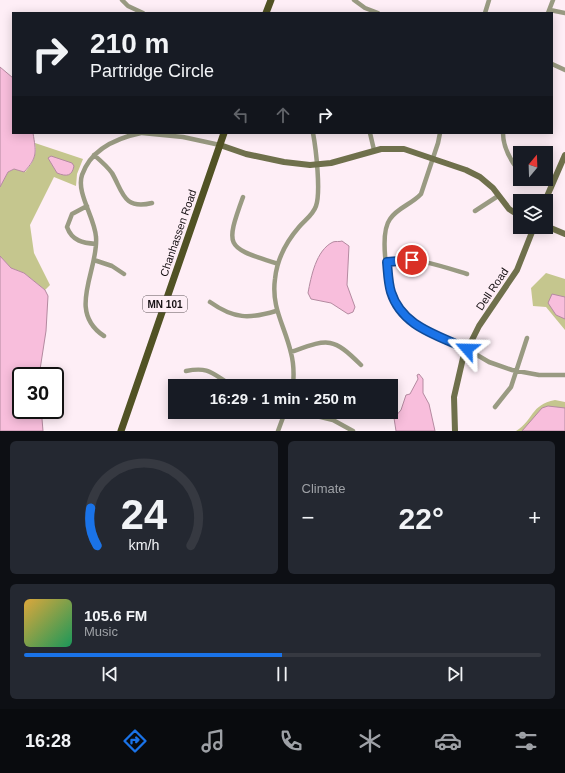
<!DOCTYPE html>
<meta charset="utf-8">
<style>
body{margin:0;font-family:Helvetica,sans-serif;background:#242831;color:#f1f3f6;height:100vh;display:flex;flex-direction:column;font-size:15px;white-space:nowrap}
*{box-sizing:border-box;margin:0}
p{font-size:13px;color:#9ea1a6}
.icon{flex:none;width:22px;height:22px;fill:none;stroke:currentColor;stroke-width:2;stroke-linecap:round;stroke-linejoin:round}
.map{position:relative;height:431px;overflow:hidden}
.drawer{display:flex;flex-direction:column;gap:10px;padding:10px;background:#0d0f14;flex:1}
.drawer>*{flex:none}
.hud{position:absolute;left:12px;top:12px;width:541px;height:122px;border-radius:0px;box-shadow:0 2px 10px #0003;background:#171b24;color:#f1f3f6;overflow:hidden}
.needle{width:26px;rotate:19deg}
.fabs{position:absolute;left:513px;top:146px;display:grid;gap:8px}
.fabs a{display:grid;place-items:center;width:40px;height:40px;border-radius:0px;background:#171b24;box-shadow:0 2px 10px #0003;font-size:20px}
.speed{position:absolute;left:12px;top:367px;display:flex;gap:8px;font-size:20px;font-weight:700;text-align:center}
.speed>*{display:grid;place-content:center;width:52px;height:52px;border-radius:50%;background:#171b24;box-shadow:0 2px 10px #0003;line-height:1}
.speed .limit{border:2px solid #111;border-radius:6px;background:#fff;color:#111}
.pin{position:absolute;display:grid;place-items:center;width:34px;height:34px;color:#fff;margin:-17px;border:2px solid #fff;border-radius:50%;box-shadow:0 1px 4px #0007}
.me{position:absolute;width:44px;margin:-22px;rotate:295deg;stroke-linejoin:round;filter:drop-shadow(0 0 3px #0008)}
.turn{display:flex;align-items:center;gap:14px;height:84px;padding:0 12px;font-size:18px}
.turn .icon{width:52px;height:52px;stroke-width:2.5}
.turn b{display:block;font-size:28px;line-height:34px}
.lanes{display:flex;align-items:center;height:38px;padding:0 12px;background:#0003;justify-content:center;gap:20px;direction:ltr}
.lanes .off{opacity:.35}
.big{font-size:30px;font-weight:700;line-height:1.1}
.drawer .card{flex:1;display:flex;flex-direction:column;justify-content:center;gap:6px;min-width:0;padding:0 14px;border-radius:6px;background:#242831}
.drawer .dial{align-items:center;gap:0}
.dial svg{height:104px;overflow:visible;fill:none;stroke:#363941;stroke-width:7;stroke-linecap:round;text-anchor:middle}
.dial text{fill:#f1f3f6;stroke:none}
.song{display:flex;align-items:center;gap:12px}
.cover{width:48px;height:48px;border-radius:6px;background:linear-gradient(135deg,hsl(40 70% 55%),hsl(150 70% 35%))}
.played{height:4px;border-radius:2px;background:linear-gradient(90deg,#1a73e8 50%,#363941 50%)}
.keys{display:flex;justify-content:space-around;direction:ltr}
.heat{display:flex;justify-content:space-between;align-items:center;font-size:22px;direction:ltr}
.drawer .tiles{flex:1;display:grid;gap:10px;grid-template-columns:1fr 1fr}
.card:last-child{grid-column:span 2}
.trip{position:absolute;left:168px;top:379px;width:230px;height:40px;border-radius:0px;background:#171b24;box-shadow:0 2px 10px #0003;font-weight:700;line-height:40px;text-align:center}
.tab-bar{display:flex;height:64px;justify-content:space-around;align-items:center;background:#090b0e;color:#9ea1a6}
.tab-bar .icon{width:28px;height:28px}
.tab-bar .active{color:#1a73e8}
.tab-bar b{font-size:18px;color:#f1f3f6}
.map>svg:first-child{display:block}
</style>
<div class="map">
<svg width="565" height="431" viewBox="0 0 565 431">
<rect width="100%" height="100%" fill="#feeef6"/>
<!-- green -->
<path fill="#c5c68e" d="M35 143 83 159 77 174 76 186 54 177 30 225 34 253 50 285 45 290 24 273 11 268 0 256V187L8 172 14 169 25 172C33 162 37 156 35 143Z
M546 273 565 279V330L546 307 533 306 531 288Z
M555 400 565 402V431H516C534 420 530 405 555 400Z"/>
<!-- water -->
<path fill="#f8bedc" stroke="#b48aa0" d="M0 67 13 78V133H33C36 152 38 157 24 172L14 169 8 172 0 187Z
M51 156 72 163 74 166C72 176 67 177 57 173L48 158Z
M342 241 349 246 347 285 355 307 353 312 348 314 331 303 311 299 308 293C311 277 316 250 333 242 335 241 340 242 342 241Z
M0 256 11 268 24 273 45 290 48 296 46 331 39 376H21V410H39L42 419 43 431H0Z
M552 294 565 297V319L556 315 548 303Z
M419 374 423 379V393L429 404 435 431H396L394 418 401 410 406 395 410 394 418 379 417 375Z
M548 406 565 408V431H522L542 408Z"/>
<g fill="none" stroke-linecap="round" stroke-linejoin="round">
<!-- street -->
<path stroke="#999a82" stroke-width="4.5" d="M122 0 128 6 143 13
M354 0 365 8 378 13
M550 10 565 13
M485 13 489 0
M548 13 553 0
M552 64 565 70
M142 133 183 137 220 145
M370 133 374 150
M440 133 438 143 421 194C412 204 397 208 390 219 379 234 387 284 395 300 399 310 406 317 414 324L472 352 489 362 512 370 539 375H565
M503 133C503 146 508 156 516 167
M94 155C101 161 107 166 112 173 123 192 123 210 152 203
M243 197C224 249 227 247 278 264
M87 206 72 214 67 227C72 241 83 243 96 244
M475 211 498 196
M94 260 112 266 124 274
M387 262C417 257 438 265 467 274
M210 302C234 319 249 319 276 311
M104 336C66 311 99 270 96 237 95 218 76 193 82 175 91 149 117 138 141 133
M291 352C328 339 332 336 361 365
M186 371C211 366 213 375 233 386
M293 386C294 375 294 364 291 353 285 326 271 308 275 279 277 259 286 242 299 227 305 220 313 215 316 206 321 192 316 149 313 133
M495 407 511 387 527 338
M300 412 333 420 353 431
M278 431 285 412"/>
<!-- secondary -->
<path stroke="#6f704c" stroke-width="6" d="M220 145 246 154 284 162 310 165 331 163 381 149H404L466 170 480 177 493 188 509 209 520 216
M545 201 565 155
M546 226 565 234
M455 431 454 397 463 358 479 326 517 270 534 227"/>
<!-- primary -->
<path stroke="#515224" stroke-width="7" d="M266 13 271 0
M121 431 224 133"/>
</g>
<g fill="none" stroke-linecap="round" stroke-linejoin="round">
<defs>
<path id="route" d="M412 260 387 262C388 272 388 282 391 292 402 327 438 335 467 349"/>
</defs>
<!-- route casing -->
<use href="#route" stroke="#114b97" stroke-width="10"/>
<!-- route -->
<use href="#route" stroke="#1a73e8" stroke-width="7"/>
</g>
<g text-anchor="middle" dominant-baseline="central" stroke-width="4" stroke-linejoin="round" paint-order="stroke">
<!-- shield labels -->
<rect fill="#feeef6" stroke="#5c5357" stroke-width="1" x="143" y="296" width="44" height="16" rx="3"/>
<g font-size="10" font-weight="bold" fill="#161013">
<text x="165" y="304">MN 101</text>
</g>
<!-- street labels -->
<g font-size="11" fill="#161013" stroke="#feeef6">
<text transform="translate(178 233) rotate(-71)">Chanhassen Road</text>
<text transform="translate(492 289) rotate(-56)">Dell Road</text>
</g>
</g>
</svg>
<div class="fabs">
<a><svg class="needle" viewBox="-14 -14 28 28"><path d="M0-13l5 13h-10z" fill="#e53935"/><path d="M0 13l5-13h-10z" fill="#9ea1a6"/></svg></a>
<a><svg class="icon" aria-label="layers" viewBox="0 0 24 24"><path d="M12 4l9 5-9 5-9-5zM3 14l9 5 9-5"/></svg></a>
</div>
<div class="speed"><div class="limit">30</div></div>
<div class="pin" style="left:412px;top:260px;background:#d93025"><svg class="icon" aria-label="arrive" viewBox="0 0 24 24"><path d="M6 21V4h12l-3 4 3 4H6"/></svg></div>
<svg class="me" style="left:467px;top:349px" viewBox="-20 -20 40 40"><path d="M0-17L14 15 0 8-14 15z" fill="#1a73e8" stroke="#fff" stroke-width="4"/></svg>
<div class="trip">16:29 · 1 min · 250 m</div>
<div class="hud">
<div class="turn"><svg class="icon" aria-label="right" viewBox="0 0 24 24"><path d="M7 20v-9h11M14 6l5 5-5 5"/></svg><div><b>210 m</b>Partridge Circle</div></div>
<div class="lanes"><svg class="icon off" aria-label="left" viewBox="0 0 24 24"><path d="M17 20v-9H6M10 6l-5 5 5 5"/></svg><svg class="icon off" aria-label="ahead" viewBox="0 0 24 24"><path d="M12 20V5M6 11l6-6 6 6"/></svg><svg class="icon" aria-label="right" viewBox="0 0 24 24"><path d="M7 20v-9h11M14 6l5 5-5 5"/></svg></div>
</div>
</div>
<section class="drawer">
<div class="tiles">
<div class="card dial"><svg viewBox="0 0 100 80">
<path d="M14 69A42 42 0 1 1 86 69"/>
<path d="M14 69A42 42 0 0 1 9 40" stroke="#1a73e8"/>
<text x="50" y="56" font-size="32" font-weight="700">24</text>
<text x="50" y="72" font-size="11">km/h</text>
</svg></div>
<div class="card"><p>Climate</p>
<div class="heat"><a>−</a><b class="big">22°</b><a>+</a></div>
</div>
<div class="card">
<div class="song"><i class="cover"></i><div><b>105.6 FM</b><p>Music</p></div></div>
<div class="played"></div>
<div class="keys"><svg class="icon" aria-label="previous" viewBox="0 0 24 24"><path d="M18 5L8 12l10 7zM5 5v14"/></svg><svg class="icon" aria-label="pause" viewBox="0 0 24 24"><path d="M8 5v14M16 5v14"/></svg><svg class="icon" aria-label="next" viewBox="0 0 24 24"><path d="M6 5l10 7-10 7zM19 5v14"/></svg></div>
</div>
</div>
</section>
<nav class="tab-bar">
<b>16:28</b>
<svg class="icon active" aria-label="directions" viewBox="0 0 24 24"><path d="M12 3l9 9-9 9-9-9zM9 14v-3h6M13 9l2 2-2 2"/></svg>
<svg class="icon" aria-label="music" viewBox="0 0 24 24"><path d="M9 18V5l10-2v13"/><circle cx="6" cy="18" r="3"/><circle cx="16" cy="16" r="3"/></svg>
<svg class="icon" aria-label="phone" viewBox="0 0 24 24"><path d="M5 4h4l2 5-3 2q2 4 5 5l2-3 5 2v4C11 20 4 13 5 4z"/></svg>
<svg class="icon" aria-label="climate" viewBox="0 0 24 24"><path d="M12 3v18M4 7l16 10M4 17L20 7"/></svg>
<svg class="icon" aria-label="car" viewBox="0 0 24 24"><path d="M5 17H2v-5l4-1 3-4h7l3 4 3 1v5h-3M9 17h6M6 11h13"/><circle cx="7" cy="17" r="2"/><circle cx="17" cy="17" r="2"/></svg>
<svg class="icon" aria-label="filters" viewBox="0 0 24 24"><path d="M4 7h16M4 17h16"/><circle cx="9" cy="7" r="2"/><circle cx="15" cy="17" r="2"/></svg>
</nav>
